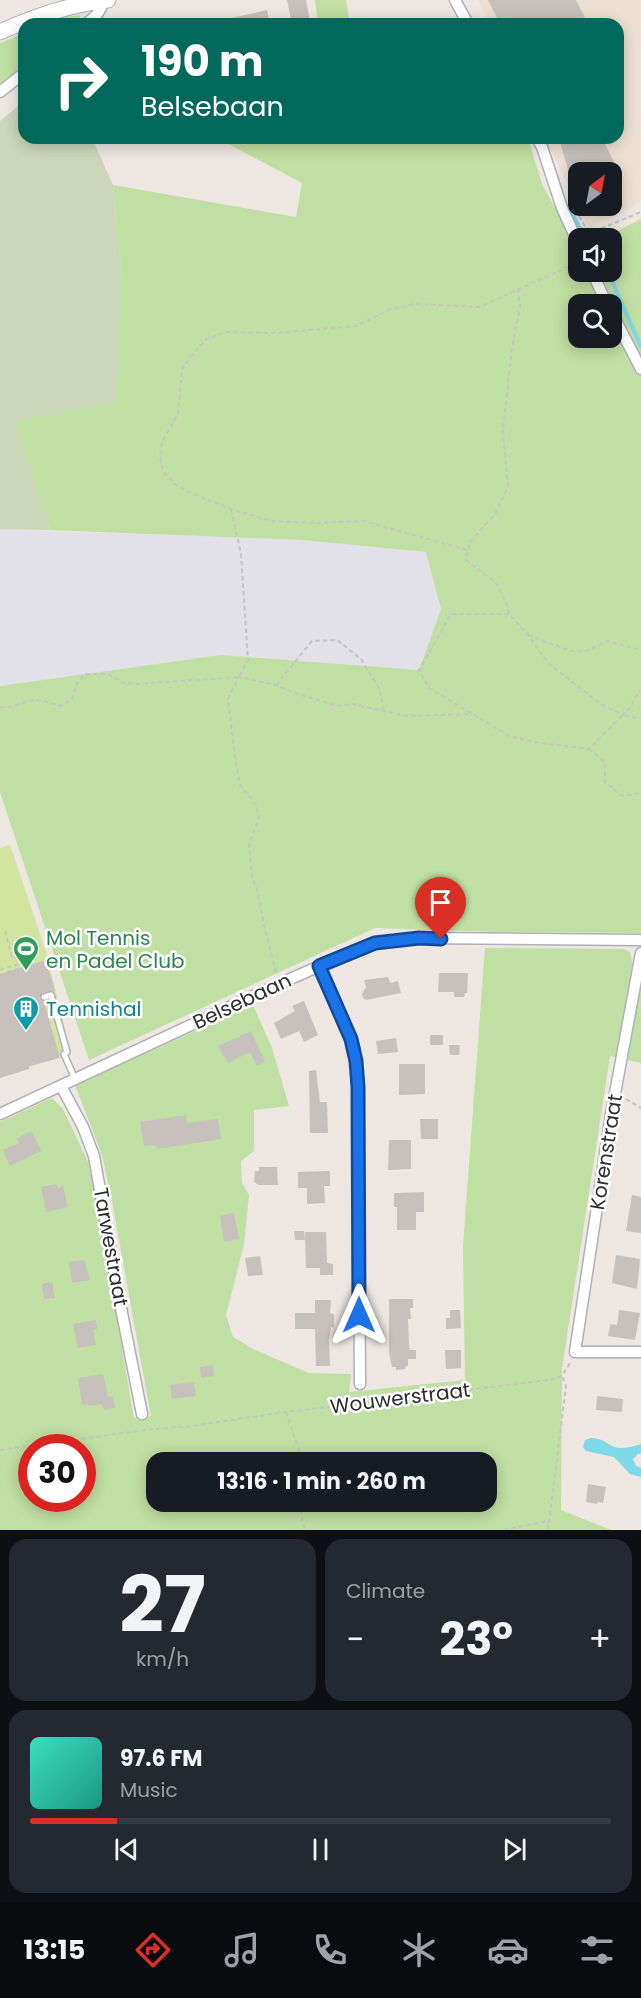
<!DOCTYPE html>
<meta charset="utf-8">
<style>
body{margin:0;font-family:Poppins,sans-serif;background:#242831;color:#f1f3f6;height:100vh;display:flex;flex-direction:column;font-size:22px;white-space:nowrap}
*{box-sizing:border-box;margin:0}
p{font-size:20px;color:#9ea1a6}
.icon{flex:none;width:33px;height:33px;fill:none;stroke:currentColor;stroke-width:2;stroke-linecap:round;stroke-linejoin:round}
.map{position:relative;height:1530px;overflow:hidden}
.side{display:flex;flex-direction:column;gap:9px;padding:9px;background:#0d0f14;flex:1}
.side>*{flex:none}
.banner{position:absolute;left:18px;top:18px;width:606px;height:126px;border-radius:18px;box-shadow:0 3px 15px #0003;background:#00695c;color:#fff;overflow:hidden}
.needle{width:39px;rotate:32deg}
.controls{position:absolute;left:568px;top:162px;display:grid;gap:12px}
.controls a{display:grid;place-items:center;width:54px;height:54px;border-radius:12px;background:#171b24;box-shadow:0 3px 15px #0003;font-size:30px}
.speed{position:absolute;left:18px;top:1434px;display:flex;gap:12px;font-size:30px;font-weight:700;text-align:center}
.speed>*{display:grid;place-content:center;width:78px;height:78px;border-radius:50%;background:#171b24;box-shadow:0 3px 15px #0003;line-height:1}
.speed .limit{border:9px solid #d22;background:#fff;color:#111}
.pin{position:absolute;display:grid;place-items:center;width:51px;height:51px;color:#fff;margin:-62px -26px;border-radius:50% 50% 50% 0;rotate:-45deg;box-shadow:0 0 6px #0007}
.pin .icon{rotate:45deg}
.me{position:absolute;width:66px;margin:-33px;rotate:0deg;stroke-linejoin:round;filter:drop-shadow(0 0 4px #0008)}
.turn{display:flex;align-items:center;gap:21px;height:126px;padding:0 24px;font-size:27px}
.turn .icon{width:78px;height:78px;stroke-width:2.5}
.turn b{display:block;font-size:42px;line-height:51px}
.big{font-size:45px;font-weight:700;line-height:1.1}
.side .widget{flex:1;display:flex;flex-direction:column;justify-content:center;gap:9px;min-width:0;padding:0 21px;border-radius:18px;background:#242831}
.side .dial{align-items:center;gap:0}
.dial b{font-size:78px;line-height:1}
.song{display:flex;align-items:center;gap:18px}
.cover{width:72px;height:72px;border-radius:9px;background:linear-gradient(135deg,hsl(170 70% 55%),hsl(170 70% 35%))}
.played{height:6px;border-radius:3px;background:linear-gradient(90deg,#d93025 15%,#363941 15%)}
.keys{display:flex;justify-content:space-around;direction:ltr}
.heat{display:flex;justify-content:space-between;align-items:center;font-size:33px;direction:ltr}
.side .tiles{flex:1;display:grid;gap:9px;grid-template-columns:1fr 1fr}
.widget:last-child{grid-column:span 2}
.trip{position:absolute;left:146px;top:1452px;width:351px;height:60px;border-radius:18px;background:#171b24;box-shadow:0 3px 15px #0003;font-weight:700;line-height:60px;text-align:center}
.tab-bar{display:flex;height:96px;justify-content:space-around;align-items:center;background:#090b0e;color:#9ea1a6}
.tab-bar .icon{width:42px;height:42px}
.tab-bar .current{color:#d93025}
.tab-bar b{font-size:27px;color:#f1f3f6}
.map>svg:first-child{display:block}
</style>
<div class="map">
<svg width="641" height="1530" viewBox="0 0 641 1530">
<rect width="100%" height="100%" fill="#ede6e1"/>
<!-- industrial -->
<path fill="#e1e1e7" d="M0 529 303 540 426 552 441 609 419 670 221 655 0 686Z"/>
<!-- education -->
<path fill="#ede0d2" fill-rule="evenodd" d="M478 0H641V202L589 228 545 138H618V24H490ZM579 172H612V206H579Z"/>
<!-- green -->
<path fill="#c0dfa2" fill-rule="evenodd" d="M315 0H346L350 24H318Z
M80 15 79 24H46L61 18Z
M24 33V68L0 86V43Z
M217 138H297L307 143V138H528L542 184 566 228 588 238H579V272H612V238H603L641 219V933L496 932 375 928 89 1060 0 792V686L221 655 419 670 441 609 426 552 303 540 50 530 14 421 122 275 113 185 296 217 302 183ZM579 304H612V338H579Z
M485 948 623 949 630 952 632 963 641 965V1063L610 1056 562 1368 561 1510 611 1530H0V1122L52 1098 63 1109 88 1162 97 1201 134 1418 151 1416 111 1196 102 1155 75 1085 253 1005 272 1048 289 1106 254 1110V1151L241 1161 242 1183 249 1195 244 1244 226 1315 233 1337 255 1350 309 1373 351 1374 349 1392 465 1380 463 1246ZM32 1448H82V1498H32ZM156 1462H486V1502H156Z"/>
<!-- cemetery -->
<path fill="#ccd6b9" d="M24 101V138H92L113 185 122 275 117 402 15 421 50 530 0 529V121Z"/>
<!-- pitch -->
<path fill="#d2e59f" d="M10 845 46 952 71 1053 0 1077V848Z"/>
<!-- water -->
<path fill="#7ddae6" d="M591 1438C600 1438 603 1441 610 1445 621 1451 630 1447 641 1444V1454H638L633 1459 636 1466 641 1468V1477L630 1474 614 1457 586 1451 583 1447 585 1440Z
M194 1502H231C222 1511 211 1507 199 1508Z"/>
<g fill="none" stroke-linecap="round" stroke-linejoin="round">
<!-- stream -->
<path stroke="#7ddae6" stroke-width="4" d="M571 211 579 227 587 235
M608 272 641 347"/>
</g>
<!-- building -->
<path fill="#c6c1bc" d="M287 0H306L310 22 292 24Z
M488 0H576L588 24H500Z
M267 10 270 24H224L223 20Z
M559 138H602L619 172H579V199H576Z
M46 960 55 991 42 993 39 998 44 1002 60 1058 29 1066V1069L0 1078V974Z
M439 973H468L467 993H465L464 997H454V992H438Z
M388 977 390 983 398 981 401 993 366 1000 363 998 362 994 366 987 364 980Z
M304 1001 318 1035 304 1042 299 1031 281 1039 274 1023 295 1011 292 1006Z
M251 1031 265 1062 257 1066 250 1052 228 1063 218 1046Z
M430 1035H443V1045H430Z
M396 1038 398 1052 378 1054 376 1041Z
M449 1045H460L459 1055H450Z
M399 1064H425V1094L399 1095Z
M316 1070 320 1102H327L328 1133H310L309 1071Z
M186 1115 187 1123 218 1119 221 1139 157 1149 156 1145 144 1146 140 1122Z
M420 1119H438V1139H421Z
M32 1131 41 1151 10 1166 3 1150 19 1143 17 1138Z
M389 1140H411V1169L388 1170Z
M259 1167H277L278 1185H259L254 1182 255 1171H259Z
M330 1171V1186H324L325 1203 307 1204V1188H298V1172Z
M56 1184 58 1188 63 1186 68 1207 46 1212 41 1187Z
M424 1192V1212H416V1230H397V1207H394V1193Z
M632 1195 641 1197V1233L626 1231Z
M234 1213 239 1239 224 1242 220 1216Z
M294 1231H304L305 1240H295Z
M305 1232H326L327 1263 333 1264V1275H320V1268H306Z
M616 1255 640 1259 637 1289 612 1283Z
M260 1256 263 1275 248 1276 245 1258Z
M84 1260 90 1280 72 1283 69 1262Z
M52 1282 55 1298 44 1299 42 1284Z
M389 1299H413V1308H410L411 1319H408L409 1344 410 1350H416V1359H408V1366L405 1367V1369L396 1370V1367H392L389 1352Z
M315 1300H331L330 1313 334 1314V1328L331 1327 329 1341 330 1366H316L315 1329H295V1313H315Z
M450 1310H460L461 1328 446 1329V1318H450Z
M619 1310 640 1313 635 1340 608 1336 610 1324 617 1325Z
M96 1320 97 1329 93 1330 96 1345 78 1348 73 1324Z
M445 1350H461V1368L446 1369Z
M213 1365 214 1376 201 1378 200 1367Z
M103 1374 108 1397 113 1396 115 1408 104 1410 102 1404 89 1406 88 1404 82 1405 78 1378Z
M194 1382 196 1396 172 1399 170 1385Z
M597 1396 623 1399 622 1412 596 1410Z
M588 1484 606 1487 603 1503 598 1502 597 1504 586 1502Z"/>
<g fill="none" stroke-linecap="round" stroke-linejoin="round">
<defs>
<path id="lane" d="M44 997 51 995 67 1052 64 1054 75 1079"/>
<path id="street" d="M455 0 468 24
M86 24C95 17 101 12 103 1
M0 92 24 73
M537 138 542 147 562 208 579 245
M592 272 607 304
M612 313 641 369
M641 953 611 1115 575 1352H641
M319 966 351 1039 356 1061 358 1087 360 1384
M61 1086 83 1127 94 1156 120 1303 142 1414
M0 1114 279 984 342 956 375 943 419 938 641 940"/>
<path id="secondary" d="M0 32C33 17 71 4 108 0"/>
</defs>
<!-- lane casing -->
<use href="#lane" stroke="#adb1b8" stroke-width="8"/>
<!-- street casing -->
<use href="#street" stroke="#adb1b8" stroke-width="13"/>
<!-- secondary casing -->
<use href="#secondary" stroke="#adb1b8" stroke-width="17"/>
<!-- path -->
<path stroke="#c4c4c4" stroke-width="2" stroke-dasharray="4.5 3" stroke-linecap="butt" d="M579 216 586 228 595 231 641 212
M592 238 595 231
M518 289 520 307 512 348 503 430 508 487 495 514 470 542 466 560 497 584 507 605 509 614 528 635 549 664 601 704 623 715C635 705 632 699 641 690
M467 550 364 521 314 523 272 521 231 509 186 491 175 484 163 471 160 457 162 442 178 414 182 368 205 340 226 332 275 333 356 326 389 310 414 304 479 307 579 262
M509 614H451L419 670 429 688 509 736 534 742 589 749 623 715 641 719
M528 635 571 651 584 652 608 641 641 650
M276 685 312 641 337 640 361 659 379 688 384 710
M0 707C13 709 21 702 33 700 41 699 53 704 61 706L72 699 77 683 86 674H108L123 683 137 684 239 677 248 660 241 554 231 509
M589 749 605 762V782L622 796 641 793
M5 931 12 958 20 956 31 995 35 994
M0 970 22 963
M7 972 23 967
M276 972 264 926 258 893 252 875 249 844 259 819 257 806 240 785 235 756 228 699 239 677 276 685 295 693 337 706 353 704 406 716 472 714
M626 1099 641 1108
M286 1412 300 1454 312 1462
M0 1450 145 1430 191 1426 286 1412 549 1380 562 1376 570 1363
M302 1502 301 1514 305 1530
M504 1530 548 1521
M548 1530 566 1386 562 1376"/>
<!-- lane -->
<use href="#lane" stroke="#fff" stroke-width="5"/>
<!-- street -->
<use href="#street" stroke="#fff" stroke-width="10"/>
<!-- secondary -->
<use href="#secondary" stroke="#fff" stroke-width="15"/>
</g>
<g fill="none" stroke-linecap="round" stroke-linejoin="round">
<defs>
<path id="route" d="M359 1315 358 1087 356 1061 351 1039 319 966 375 943 419 938 441 939"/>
</defs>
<!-- route casing -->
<use href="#route" stroke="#114b97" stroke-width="15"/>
<!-- route -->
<use href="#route" stroke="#1a73e8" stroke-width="10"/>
</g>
<!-- icons -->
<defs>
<symbol id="stadium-pin" viewBox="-11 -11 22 30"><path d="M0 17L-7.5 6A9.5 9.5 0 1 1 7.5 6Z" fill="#2e9e5b" stroke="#fff"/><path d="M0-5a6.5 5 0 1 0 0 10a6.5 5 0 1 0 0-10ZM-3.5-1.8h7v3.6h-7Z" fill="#fff"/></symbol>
<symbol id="building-pin" viewBox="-11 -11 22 30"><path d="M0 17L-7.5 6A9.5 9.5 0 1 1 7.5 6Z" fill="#0f9aa8" stroke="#fff"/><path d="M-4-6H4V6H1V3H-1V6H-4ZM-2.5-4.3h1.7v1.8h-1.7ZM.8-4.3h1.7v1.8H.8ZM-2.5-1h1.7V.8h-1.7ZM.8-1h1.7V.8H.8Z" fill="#fff"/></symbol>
</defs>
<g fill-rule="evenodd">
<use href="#stadium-pin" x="11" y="934" width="30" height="40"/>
<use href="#building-pin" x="11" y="994" width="30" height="40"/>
</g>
<g text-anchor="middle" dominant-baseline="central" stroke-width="5" stroke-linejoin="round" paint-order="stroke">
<!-- leisure labels -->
<g font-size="20" fill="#27864d" stroke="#fff" text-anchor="start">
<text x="46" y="938">Mol Tennis<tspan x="46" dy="23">en Padel Club</tspan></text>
</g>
<!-- street labels -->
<g font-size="20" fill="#2d2d2d" stroke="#fff">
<text transform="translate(242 1001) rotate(-25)">Belsebaan</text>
<text transform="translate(606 1152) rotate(-81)">Korenstraat</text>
<text transform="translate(111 1247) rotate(80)">Tarwestraat</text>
<text transform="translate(400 1398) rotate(-7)">Wouwerstraat</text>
</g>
<!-- culture labels -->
<g font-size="20" fill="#0d838f" stroke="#fff" text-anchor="start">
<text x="46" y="1009">Tennishal</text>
</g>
</g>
</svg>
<div class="controls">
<a><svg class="needle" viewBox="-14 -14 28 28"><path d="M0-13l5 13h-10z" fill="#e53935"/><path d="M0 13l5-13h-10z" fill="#9ea1a6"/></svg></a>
<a><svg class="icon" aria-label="sound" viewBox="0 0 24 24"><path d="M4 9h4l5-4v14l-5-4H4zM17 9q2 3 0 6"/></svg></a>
<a><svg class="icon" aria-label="search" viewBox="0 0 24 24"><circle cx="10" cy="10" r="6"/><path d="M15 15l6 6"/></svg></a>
</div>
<div class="speed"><div class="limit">30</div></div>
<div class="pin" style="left:441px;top:939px;background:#d93025"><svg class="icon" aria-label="arrive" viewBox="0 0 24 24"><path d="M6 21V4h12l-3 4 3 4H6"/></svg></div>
<svg class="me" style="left:359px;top:1315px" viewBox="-20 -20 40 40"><path d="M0-17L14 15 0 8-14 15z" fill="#1a73e8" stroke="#fff" stroke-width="4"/></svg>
<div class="trip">13:16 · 1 min · 260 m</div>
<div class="banner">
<div class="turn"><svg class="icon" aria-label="right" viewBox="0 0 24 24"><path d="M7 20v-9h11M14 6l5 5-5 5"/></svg><div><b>190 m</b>Belsebaan</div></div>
</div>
</div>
<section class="side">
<div class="tiles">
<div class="widget dial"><b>27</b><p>km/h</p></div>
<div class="widget"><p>Climate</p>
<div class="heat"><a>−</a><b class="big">23°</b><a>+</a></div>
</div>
<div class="widget">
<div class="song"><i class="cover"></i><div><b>97.6 FM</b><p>Music</p></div></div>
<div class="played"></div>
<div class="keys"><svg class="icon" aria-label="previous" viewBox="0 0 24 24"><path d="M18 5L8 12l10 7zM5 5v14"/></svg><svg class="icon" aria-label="pause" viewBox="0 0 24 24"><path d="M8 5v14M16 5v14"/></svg><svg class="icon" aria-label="next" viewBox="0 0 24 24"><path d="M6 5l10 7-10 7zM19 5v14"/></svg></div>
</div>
</div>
</section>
<nav class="tab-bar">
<b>13:15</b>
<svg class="icon current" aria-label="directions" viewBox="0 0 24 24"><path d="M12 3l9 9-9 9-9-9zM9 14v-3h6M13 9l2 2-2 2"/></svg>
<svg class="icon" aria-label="music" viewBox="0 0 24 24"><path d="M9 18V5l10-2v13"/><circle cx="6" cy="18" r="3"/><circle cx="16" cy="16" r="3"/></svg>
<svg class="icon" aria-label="phone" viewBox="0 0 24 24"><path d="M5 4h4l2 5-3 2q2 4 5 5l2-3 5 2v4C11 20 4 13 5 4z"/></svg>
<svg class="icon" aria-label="climate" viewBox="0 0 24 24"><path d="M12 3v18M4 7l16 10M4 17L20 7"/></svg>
<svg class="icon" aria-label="car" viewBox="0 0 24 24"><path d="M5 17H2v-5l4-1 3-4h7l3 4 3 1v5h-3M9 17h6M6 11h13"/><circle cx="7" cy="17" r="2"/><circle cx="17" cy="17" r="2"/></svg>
<svg class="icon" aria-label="filters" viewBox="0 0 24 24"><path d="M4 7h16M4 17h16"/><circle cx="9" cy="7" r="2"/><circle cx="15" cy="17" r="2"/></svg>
</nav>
